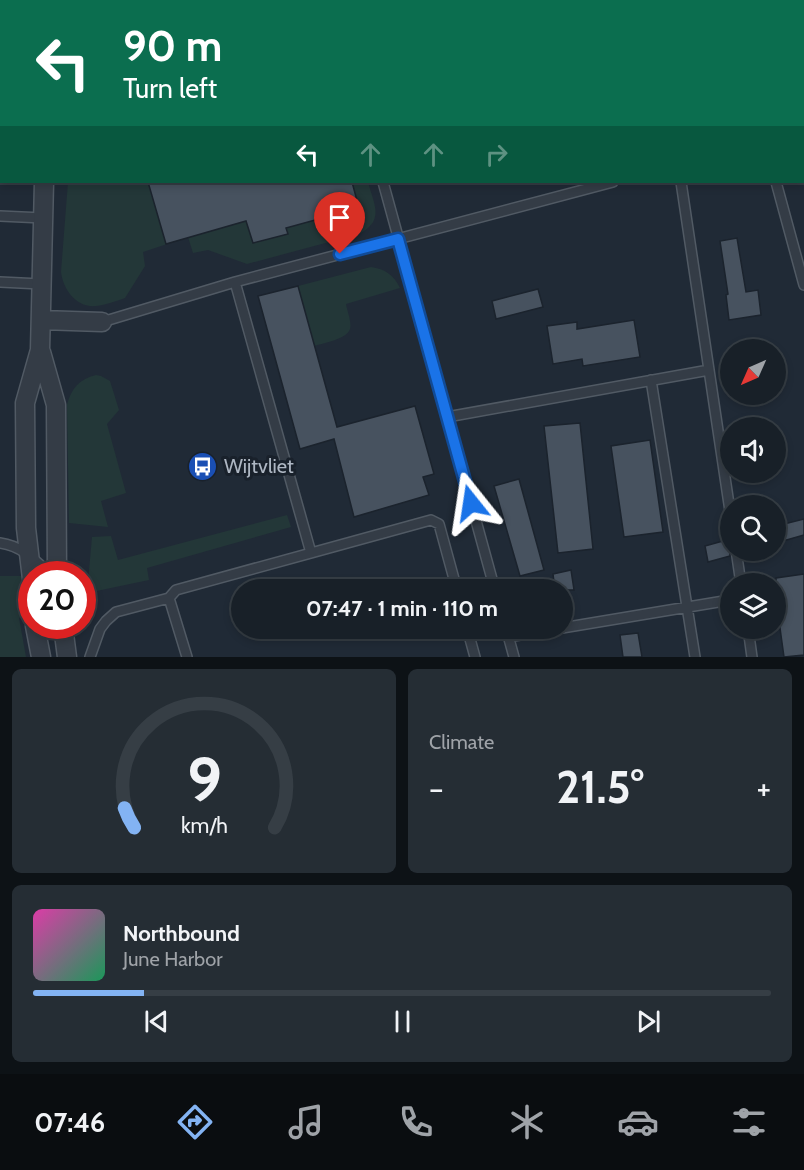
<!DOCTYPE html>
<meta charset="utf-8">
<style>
body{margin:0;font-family:Cabin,sans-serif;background:#252d34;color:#f1f3f6;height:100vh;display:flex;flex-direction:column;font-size:22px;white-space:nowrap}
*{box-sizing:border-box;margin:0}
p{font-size:20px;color:#9fa3a8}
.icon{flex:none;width:33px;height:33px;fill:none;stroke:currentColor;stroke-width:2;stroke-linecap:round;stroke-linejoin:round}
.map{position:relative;height:657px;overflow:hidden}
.details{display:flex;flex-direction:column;gap:12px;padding:12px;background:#0d1216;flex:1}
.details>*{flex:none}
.guide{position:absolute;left:0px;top:0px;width:804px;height:183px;box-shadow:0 3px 9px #0003,0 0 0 2px #363e45;background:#0b6e4f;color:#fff;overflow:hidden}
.needle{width:39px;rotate:225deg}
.tools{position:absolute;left:720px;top:339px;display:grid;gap:12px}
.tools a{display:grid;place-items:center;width:66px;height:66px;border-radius:50%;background:#182028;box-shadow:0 3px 9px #0003,0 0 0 2px #363e45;font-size:30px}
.speed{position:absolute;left:18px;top:561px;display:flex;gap:12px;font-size:30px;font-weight:700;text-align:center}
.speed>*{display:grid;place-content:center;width:78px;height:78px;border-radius:50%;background:#182028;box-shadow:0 3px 9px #0003,0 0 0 2px #363e45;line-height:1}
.speed .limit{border:9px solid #d22;background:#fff;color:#111}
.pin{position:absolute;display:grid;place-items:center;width:51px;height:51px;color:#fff;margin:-62px -26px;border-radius:50% 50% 50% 0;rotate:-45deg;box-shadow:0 0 6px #0007}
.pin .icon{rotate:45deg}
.me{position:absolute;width:66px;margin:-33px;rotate:345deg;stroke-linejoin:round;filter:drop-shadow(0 0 4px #0008)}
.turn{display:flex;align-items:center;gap:21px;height:126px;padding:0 24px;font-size:27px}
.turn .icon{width:78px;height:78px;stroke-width:2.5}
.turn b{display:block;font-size:42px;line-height:51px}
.lanes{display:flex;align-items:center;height:57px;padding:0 24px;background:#0003;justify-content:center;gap:30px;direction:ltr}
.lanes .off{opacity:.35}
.big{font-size:45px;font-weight:700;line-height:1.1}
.details .card{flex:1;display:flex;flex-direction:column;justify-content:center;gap:9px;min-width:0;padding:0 21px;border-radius:9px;background:#252d34}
.details .dial{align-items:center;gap:0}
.dial svg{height:156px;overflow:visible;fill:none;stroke:#363e45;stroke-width:7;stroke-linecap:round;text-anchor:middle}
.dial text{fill:#f1f3f6;stroke:none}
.song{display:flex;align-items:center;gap:18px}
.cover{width:72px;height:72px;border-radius:9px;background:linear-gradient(135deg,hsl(320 70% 55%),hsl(150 70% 35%))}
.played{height:6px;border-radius:3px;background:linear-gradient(90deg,#83b3f3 15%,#363e45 15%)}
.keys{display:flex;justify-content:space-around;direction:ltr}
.heat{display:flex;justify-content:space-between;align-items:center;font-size:33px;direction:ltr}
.details .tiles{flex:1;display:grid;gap:12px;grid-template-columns:1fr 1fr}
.card:last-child{grid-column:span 2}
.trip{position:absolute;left:231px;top:579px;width:342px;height:60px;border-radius:30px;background:#182028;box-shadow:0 3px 9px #0003,0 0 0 2px #363e45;font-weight:700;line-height:60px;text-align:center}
.tab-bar{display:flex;height:96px;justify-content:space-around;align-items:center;background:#0a0d10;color:#9fa3a8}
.tab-bar .icon{width:42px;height:42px}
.tab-bar .active{color:#83b3f3}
.tab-bar b{font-size:27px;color:#f1f3f6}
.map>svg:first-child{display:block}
</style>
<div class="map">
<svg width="804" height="657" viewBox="0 0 804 657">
<rect width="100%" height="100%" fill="#202a36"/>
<!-- green -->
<path fill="#233738" d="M68 182H368C374 205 385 220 359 234L247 264 208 250 193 253 188 237 143 252 145 266 125 298C116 301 106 305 96 306 76 308 63 289 61 272Z
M371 267C385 269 394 275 400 288L346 304C347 311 352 322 350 329 347 339 324 343 314 346L298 286Z
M96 375 101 376 110 381 119 410 107 424 126 493 101 501 108 527 69 523 67 405C71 389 79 379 96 375Z
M287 515 291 527 147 568 149 580 87 593 92 537 111 536 118 560Z
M0 576H21L26 616 19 618 26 657H0Z"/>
<!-- building -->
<path fill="#47525f" stroke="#1b232d" stroke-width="1.5" d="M148 182H352L359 208 286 228 288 234 253 243 246 221 166 244Z
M737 238 746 292 758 290 761 315 729 320 726 295 728 294 720 241Z
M298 286 337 427 415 406 434 474 423 477 429 495 354 517 334 439 300 449 258 296Z
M538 289 543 307 496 319 492 301Z
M634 320 640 357 583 366 582 359 553 364 547 326 577 322V329Z
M580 423 593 549 558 553 544 426Z
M650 440 663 532 624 537 611 446Z
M519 479 544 570 520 576 494 486Z
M804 519V535L776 543V526Z
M730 539V556L708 562 705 546Z
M571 570 574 590H555L553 574Z
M804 574V655L784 657 776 599V578Z
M638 633 642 657H623L620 635Z"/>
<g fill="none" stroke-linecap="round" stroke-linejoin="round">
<defs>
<path id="service" d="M334 0V2
M496 0V2
M623 0V2
M703 0 704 2
M802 2 804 1
M802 128 804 127
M383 182 495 590
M681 182 730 511
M776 182 804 285
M0 216 43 218
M0 282 41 284
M102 322 235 282 613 182
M651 380 695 657
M447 417 709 370
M0 543C22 546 35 560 50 574
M736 550 741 584
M311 553 431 520 439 524 457 590
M169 598 187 657
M467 628 475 657
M506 628 514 657
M562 628 730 600
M748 628 752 657
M508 637 562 628
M90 657 100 629 106 621 116 612 169 598 176 590 311 553 235 282"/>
<path id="minor" d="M50 2 51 0
M41 320 102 322
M41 352 56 405 57 574
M32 579 26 528 25 403 40 350 44 182
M35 626 41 657
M63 626 67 657"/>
</defs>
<!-- service casing -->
<use href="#service" stroke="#515a64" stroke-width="12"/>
<!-- minor casing -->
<use href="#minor" stroke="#515a64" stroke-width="21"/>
<!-- service -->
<use href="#service" stroke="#343c46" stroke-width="9"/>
<!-- minor -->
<use href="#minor" stroke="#343c46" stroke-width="18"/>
</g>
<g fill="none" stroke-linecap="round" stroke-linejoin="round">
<defs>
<path id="route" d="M340 254 398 239 471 503"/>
</defs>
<!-- route casing -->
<use href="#route" stroke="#114b97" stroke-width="15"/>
<!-- route -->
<use href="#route" stroke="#1a73e8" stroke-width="10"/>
</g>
<!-- icons -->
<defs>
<symbol id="bus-disc" viewBox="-11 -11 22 22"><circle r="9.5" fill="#1a4fb4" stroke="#19212b"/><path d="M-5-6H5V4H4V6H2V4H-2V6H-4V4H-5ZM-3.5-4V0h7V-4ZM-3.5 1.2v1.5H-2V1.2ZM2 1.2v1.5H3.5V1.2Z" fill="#fff"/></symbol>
</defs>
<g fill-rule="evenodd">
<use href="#bus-disc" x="186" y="450" width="33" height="33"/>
</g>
<g text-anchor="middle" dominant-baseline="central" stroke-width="6" stroke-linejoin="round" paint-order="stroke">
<!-- poi labels -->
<g font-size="20" fill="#aeb7c3" stroke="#19212b" text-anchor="start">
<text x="224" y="466">Wijtvliet</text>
</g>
</g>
</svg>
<div class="tools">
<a><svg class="needle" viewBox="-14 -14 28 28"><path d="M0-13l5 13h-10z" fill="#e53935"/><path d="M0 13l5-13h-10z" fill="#9fa3a8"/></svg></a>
<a><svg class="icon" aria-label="sound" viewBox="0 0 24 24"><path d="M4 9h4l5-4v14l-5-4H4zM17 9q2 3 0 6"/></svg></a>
<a><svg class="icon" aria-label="search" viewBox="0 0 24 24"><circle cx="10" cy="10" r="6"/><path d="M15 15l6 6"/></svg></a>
<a><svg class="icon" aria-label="layers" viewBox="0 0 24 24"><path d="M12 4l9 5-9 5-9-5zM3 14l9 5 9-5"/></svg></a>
</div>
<div class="speed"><div class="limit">20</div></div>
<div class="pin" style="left:340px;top:254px;background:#d93025"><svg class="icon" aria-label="arrive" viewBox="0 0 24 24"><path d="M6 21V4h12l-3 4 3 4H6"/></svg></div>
<svg class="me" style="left:471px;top:503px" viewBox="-20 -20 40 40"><path d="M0-17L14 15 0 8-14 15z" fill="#1a73e8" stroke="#fff" stroke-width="4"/></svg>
<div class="trip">07:47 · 1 min · 110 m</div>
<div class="guide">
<div class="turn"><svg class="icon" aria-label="left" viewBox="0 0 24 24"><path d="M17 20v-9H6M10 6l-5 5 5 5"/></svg><div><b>90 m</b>Turn left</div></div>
<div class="lanes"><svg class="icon" aria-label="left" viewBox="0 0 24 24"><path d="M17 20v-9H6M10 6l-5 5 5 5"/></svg><svg class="icon off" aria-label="ahead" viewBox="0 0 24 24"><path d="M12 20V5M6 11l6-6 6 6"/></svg><svg class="icon off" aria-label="ahead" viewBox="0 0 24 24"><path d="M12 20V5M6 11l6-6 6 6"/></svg><svg class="icon off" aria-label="right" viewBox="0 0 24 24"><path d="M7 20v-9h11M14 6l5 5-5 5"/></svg></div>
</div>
</div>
<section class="details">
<div class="tiles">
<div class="card dial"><svg viewBox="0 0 100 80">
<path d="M14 69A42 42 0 1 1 86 69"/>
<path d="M14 69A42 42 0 0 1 9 59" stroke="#83b3f3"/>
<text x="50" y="56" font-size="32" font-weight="700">9</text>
<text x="50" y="72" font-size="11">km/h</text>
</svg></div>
<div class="card"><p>Climate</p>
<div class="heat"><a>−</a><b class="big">21.5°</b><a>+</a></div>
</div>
<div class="card">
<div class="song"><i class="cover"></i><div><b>Northbound</b><p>June Harbor</p></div></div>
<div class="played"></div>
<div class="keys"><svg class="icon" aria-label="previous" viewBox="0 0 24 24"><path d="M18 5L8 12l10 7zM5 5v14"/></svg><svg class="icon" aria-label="pause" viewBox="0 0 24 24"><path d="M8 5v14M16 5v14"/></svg><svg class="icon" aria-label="next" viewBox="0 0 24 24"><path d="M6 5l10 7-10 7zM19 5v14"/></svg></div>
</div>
</div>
</section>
<nav class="tab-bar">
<b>07:46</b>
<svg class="icon active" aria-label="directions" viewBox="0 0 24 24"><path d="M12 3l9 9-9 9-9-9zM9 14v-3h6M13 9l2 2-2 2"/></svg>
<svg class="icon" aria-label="music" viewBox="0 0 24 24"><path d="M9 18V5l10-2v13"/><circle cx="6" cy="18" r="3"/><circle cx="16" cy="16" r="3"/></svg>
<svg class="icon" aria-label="phone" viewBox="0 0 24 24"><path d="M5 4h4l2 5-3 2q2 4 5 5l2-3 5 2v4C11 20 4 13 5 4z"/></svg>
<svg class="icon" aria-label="climate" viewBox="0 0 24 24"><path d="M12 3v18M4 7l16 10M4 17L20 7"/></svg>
<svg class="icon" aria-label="car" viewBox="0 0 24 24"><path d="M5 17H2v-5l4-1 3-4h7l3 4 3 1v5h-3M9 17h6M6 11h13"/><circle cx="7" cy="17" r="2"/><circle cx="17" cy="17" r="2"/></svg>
<svg class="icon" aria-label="filters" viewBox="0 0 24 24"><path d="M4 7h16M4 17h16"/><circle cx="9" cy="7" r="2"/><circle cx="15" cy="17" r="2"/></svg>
</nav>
